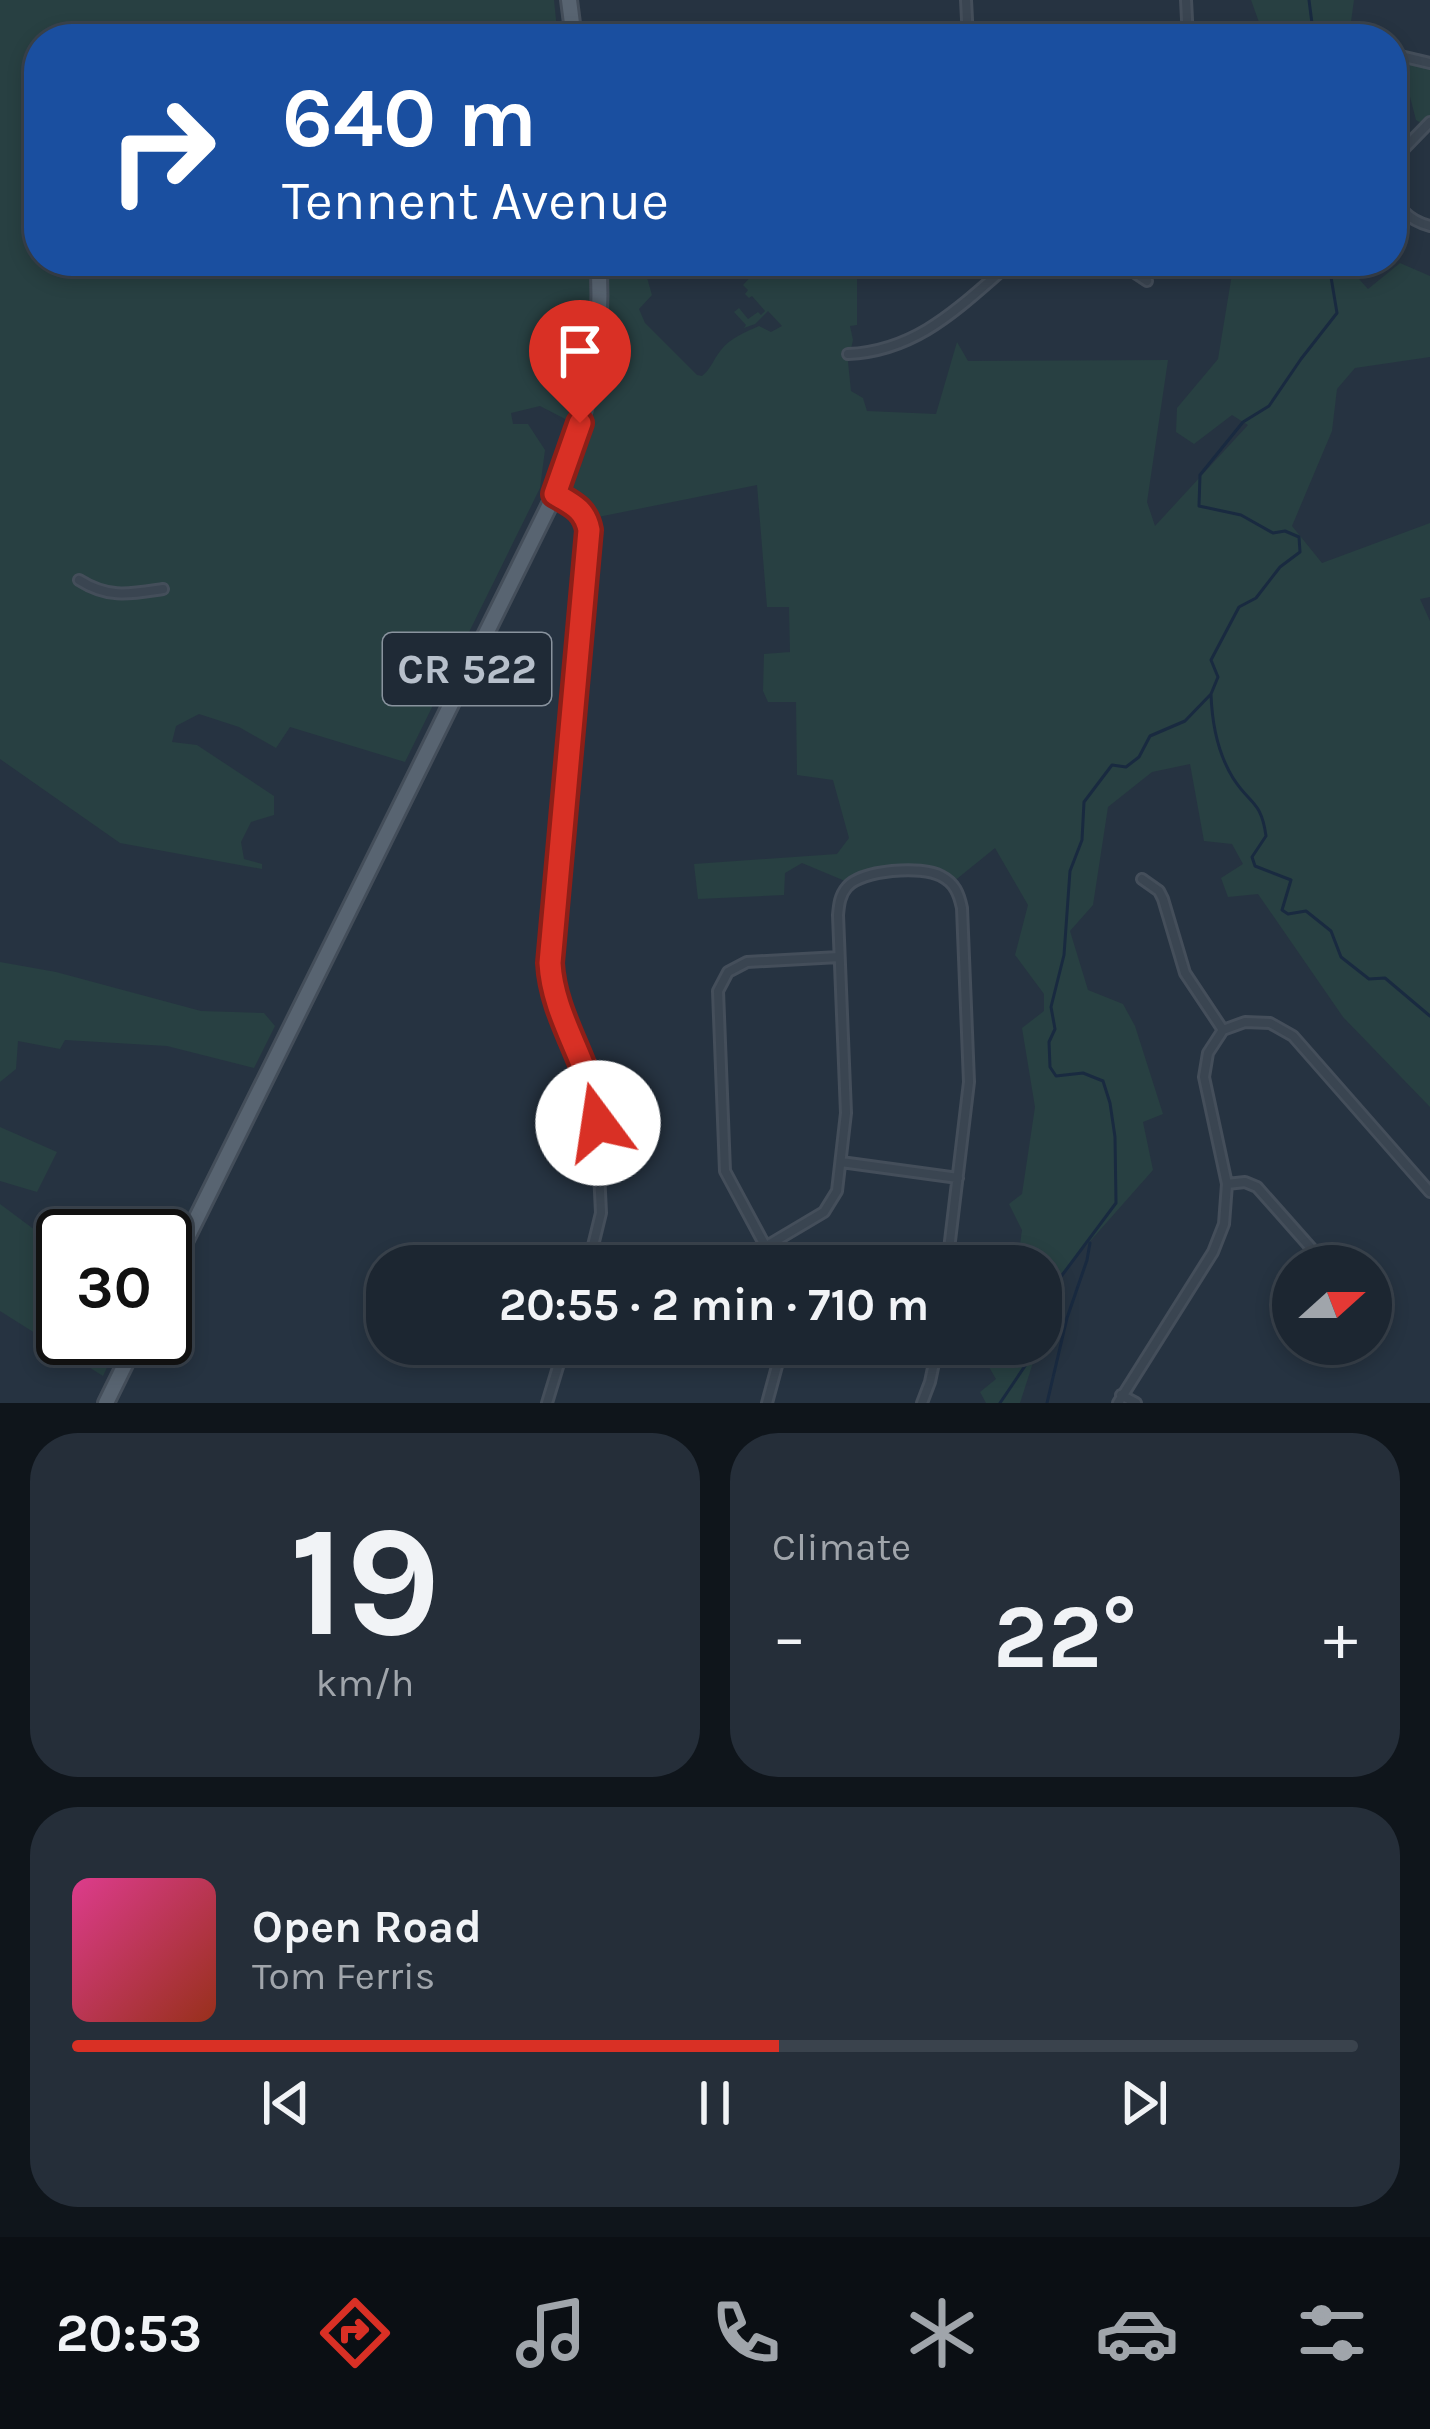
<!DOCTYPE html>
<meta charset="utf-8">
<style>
body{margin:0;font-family:Karla,sans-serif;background:#252e39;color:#f1f3f6;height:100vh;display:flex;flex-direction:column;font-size:45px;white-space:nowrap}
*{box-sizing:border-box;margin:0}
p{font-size:39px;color:#a0a5ab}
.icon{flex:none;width:66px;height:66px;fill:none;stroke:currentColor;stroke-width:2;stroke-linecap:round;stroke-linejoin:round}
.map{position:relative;height:1403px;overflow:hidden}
.details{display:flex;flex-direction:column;gap:30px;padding:30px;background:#0f151b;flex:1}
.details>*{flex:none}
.hud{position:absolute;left:24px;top:24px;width:1383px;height:252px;border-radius:48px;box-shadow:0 6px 18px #0003,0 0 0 3px #3a434d;background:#1a4fa0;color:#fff;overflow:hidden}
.needle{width:78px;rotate:69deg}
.controls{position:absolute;left:1272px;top:1245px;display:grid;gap:24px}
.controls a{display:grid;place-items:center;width:120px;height:120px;border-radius:50%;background:#1c2631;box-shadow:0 6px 18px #0003,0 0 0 3px #3a434d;font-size:60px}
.speed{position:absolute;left:36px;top:1209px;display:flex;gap:24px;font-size:60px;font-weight:700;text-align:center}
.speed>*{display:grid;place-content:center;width:156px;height:156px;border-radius:50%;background:#1c2631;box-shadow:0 6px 18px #0003,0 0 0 3px #3a434d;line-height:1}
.speed .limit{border:6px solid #111;border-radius:18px;background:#fff;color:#111}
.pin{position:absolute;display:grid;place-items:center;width:102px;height:102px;color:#fff;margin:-123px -51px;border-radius:50% 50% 50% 0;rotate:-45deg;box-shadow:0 0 12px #0007}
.pin .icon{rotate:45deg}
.me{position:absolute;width:132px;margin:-66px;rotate:346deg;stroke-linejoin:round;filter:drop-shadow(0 0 9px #0008)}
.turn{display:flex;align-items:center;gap:42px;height:252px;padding:0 60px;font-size:54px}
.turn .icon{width:156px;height:156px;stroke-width:2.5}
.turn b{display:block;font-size:84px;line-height:102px}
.big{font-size:90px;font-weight:700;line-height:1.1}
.details .tile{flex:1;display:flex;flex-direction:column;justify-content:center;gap:18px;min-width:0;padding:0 42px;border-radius:48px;background:#252e39}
.details .dial{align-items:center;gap:0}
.dial b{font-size:156px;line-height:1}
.song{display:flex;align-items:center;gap:36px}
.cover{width:144px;height:144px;border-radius:18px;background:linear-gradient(135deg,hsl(330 70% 55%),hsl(10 70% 35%))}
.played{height:12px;border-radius:6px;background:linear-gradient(90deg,#d93025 55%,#3a434d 55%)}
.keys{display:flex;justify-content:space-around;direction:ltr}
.heat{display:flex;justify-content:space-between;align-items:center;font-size:66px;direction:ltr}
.details .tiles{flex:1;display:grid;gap:30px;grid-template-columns:1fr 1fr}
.tile:last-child{grid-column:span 2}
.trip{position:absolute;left:366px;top:1245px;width:696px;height:120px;border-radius:48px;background:#1c2631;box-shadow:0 6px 18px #0003,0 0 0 3px #3a434d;font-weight:700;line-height:120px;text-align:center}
.menu{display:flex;height:192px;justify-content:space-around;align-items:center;background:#0b0f14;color:#a0a5ab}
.menu .icon{width:84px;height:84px}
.menu .on{color:#d93025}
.menu b{font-size:54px;color:#f1f3f6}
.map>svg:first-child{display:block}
</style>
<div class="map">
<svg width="1430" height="1403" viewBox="0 0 1430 1403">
<rect width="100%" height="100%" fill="#263341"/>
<!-- green -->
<path fill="#284042" d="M0 0H554L558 39H39V261H587C596 304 585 379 569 421L540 406 511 413 513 424H528L545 450 540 488 405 762 290 727 276 748 239 727 199 714 176 726 172 742 197 745 274 796V815L251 822 241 842 244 859 262 864V869L120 843 0 759Z
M1251 0H1354L1350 29 1334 35V39H1265Z
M1400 56 1430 66V128L1416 120 1409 93 1392 84V74Z
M608 261H644L647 267 646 274 652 295 639 309 645 323 697 375 702 376C711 369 713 360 721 350 730 338 746 332 759 326L771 332 782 326 768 311 755 324 744 328 746 325 734 312 739 308 748 319 758 312 761 315 765 311 752 296 749 298 745 294 748 290 743 285 756 271 752 266 757 261 763 263 780 261 781 263 783 261H857V325L850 326 853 340 848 362 851 391 863 398 867 411 936 414 957 342 968 361 1168 360 1147 502 1155 526 1248 425 1232 415 1194 444 1176 432 1177 408 1218 359 1232 274 1229 261H1370L1359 279 1368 289 1400 263 1430 276V357L1355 368 1337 389 1332 431 1292 526 1322 563 1430 523V597L1420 599 1430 621V1107L1343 1017 1258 894 1228 897 1221 878 1243 864 1232 844 1204 841 1190 764 1152 772 1108 807 1093 905 1070 931 1088 990 1123 1004 1135 1026 1163 1114 1143 1122 1153 1170 1062 1273 1041 1338V1266H1017L1022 1230 1009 1204 1022 1194 1035 1107 1022 1028 1044 1011V994L1015 955 1028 905 995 848 953 882 926 871 845 881 802 863 785 873 784 895 698 899 694 864 837 854 849 838 833 780 797 775 796 702H768L763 691 764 654 790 652 789 607H767L757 485 598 517C592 505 571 496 572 481 573 463 587 437 592 419 605 366 609 315 608 261Z
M0 962 56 972 201 1011 264 1013 275 1026 254 1068 167 1046 65 1040 60 1049 18 1041 16 1069 0 1082Z
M0 1127 57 1152 37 1192 0 1181Z
M0 1204 55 1245 37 1275 42 1292 63 1305V1338L120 1340 103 1376 0 1311Z
M1000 1344H1039L1020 1403H986L980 1392 996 1379 986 1362Z"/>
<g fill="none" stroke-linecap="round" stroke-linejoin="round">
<!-- stream -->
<path stroke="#192a40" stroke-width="3" d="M1309 0 1314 39
M1211 694C1212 724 1217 752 1233 778 1250 805 1261 800 1266 836L1252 857 1255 866 1291 880 1282 910 1288 914 1306 911 1331 931 1341 957 1369 979 1385 978 1430 1016
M1041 1318 1048 1294 1116 1203 1115 1137 1110 1103 1103 1081 1083 1073 1056 1076 1050 1067 1049 1042 1055 1029 1051 1007 1064 955 1070 871 1082 840 1084 802 1112 765 1126 767 1139 757 1150 736 1185 721 1211 694 1218 677 1211 660 1239 607 1256 598 1280 567 1300 552 1299 537 1285 531 1273 533 1241 515 1199 506 1200 475 1243 422 1269 406 1301 359 1337 313 1329 265 1331 261
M1000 1403 1029 1360 1033 1344
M1047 1403 1067 1318 1087 1260 1090 1243"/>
<defs>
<path id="street" d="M966 0 968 39
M1186 0 1188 39
M1392 54 1430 63
M1392 169 1395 158 1430 122
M1392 187C1398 209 1408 220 1430 226
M649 261C660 276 669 273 681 261
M977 261 991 279
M1117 261 1147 281
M848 354C919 351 961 305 1013 261
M556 495C572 504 586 510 589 530L550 963 556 1002 587 1076 596 1108 601 1213 588 1266
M79 580C109 599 130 594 163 589
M1142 879 1159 891 1163 899 1185 973 1223 1030
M841 1162 958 1178
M1227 1184 1245 1182 1257 1187 1311 1248 1320 1266
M765 1247 824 1212 837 1191 846 1113 838 915C839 904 840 895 847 887 861 870 922 865 941 876 955 883 959 894 962 908L969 1082 947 1266
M776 1266 725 1171 718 991 728 972 747 962 839 957
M1121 1395 1136 1403
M547 1403 565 1344
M767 1403 783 1344
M922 1403 930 1382 938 1344
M1118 1403 1213 1252 1224 1224 1227 1184 1204 1077 1208 1053 1223 1030 1245 1022 1270 1023 1293 1036 1430 1192"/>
<path id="primary" d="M569 0 574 39
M165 1282 555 494C586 421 605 341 598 261
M106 1403 138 1338"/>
</defs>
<!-- street casing -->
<use href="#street" stroke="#444e5a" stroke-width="14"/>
<!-- primary casing -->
<use href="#primary" stroke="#444e5a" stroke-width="20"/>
<!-- street -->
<use href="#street" stroke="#3a4551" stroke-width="8"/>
<!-- primary -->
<use href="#primary" stroke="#586471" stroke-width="14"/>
</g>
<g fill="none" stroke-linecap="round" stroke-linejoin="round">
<defs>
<path id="route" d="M580 423 555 494C572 504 585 509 589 530L550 963C553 1020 593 1066 598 1123"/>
</defs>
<!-- route casing -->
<use href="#route" stroke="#8d1f18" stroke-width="30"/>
<!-- route -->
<use href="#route" stroke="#d93025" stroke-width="21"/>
</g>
<g text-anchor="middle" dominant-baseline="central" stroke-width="12" stroke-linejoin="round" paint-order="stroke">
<!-- shield labels -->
<rect fill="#1f2a36" stroke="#89939e" stroke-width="3" x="383" y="633" width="168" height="72" rx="9"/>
<g font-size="42" font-weight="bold" fill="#b7c0cb">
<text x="467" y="669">CR 522</text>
</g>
</g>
</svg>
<div class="controls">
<a><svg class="needle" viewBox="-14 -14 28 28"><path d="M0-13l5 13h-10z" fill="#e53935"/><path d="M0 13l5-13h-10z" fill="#a0a5ab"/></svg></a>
</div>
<div class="speed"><div class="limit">30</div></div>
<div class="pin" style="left:580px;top:423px;background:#d93025"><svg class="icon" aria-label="arrive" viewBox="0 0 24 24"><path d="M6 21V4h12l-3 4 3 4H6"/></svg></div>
<svg class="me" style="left:598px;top:1123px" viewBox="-20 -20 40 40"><circle r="19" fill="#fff"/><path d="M0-13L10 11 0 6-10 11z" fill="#d93025"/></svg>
<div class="trip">20:55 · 2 min · 710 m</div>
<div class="hud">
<div class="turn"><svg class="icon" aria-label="right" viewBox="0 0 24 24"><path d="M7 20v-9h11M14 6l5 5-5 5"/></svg><div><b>640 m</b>Tennent Avenue</div></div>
</div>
</div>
<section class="details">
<div class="tiles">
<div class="tile dial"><b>19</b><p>km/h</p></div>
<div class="tile"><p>Climate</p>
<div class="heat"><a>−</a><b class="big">22°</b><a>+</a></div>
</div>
<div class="tile">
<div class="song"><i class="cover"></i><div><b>Open Road</b><p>Tom Ferris</p></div></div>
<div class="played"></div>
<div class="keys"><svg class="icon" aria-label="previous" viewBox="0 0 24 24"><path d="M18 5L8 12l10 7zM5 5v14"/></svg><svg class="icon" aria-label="pause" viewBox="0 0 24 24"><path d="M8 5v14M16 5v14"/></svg><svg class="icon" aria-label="next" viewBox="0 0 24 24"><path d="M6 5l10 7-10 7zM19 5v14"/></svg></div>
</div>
</div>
</section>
<nav class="menu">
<b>20:53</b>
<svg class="icon on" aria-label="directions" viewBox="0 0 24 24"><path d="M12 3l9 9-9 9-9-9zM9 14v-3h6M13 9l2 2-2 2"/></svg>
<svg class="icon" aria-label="music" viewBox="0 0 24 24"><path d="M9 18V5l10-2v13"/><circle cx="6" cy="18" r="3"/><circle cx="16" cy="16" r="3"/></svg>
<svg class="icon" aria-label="phone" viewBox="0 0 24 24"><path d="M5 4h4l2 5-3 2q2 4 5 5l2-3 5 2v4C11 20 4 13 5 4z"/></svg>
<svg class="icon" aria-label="climate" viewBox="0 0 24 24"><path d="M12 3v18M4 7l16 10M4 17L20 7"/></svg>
<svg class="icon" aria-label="car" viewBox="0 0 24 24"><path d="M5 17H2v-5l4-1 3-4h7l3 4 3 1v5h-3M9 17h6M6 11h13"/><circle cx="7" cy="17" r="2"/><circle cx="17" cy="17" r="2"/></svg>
<svg class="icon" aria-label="filters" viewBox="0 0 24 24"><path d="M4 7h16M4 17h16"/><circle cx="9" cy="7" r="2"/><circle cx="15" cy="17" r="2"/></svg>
</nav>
